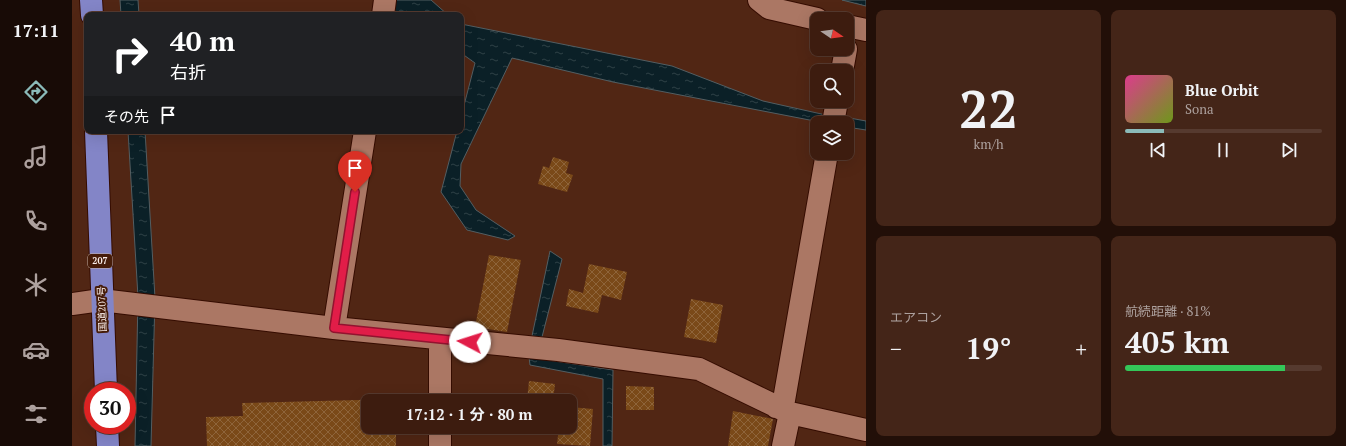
<!DOCTYPE html>
<html lang="ja">
<meta charset="utf-8">
<style>
body{margin:0;font-family:"PT Serif","Noto Sans JP",serif;background:#442518;color:#f1f3f6;height:100vh;display:flex;flex-direction:column;font-size:15px;white-space:nowrap}
*{box-sizing:border-box;margin:0}
p{font-size:13px;color:#ada19e}
.icon{flex:none;width:22px;height:22px;fill:none;stroke:currentColor;stroke-width:2;stroke-linecap:round;stroke-linejoin:round}
.map{position:relative;flex:1;overflow:hidden}
.drawer{display:flex;flex-direction:column;gap:10px;padding:10px;background:#220f08;width:480px}
.drawer>*{flex:none}
.guide{position:absolute;left:12px;top:12px;width:380px;height:122px;border-radius:8px;box-shadow:0 4px 16px #0002,0 0 0 1px #563a2f;background:#202124;color:#fff;overflow:hidden}
.needle{width:26px;rotate:103deg}
.fabs{position:absolute;left:738px;top:12px;display:grid;gap:8px}
.fabs a{display:grid;place-items:center;width:44px;height:44px;border-radius:8px;background:#3d1c0f;box-shadow:0 4px 16px #0002,0 0 0 1px #563a2f;font-size:20px}
.speed{position:absolute;left:12px;top:382px;display:flex;gap:8px;font-size:20px;font-weight:700;text-align:center}
.speed>*{display:grid;place-content:center;width:52px;height:52px;border-radius:50%;background:#3d1c0f;box-shadow:0 4px 16px #0002,0 0 0 1px #563a2f;line-height:1}
.speed .limit{border:6px solid #d22;background:#fff;color:#111}
.pin{position:absolute;display:grid;place-items:center;width:34px;height:34px;color:#fff;margin:-41px -17px;border-radius:50% 50% 50% 0;rotate:-45deg;box-shadow:0 0 4px #0007}
.pin .icon{rotate:45deg}
.me{position:absolute;width:44px;margin:-22px;rotate:275deg;stroke-linejoin:round;filter:drop-shadow(0 0 3px #0008)}
.turn{display:flex;align-items:center;gap:14px;height:84px;padding:0 20px;font-size:18px}
.turn .icon{width:52px;height:52px;stroke-width:2.5}
.turn b{display:block;font-size:28px;line-height:34px}
.then{display:flex;align-items:center;height:38px;padding:0 20px;background:#0003;gap:8px;font-size:15px}
.big{font-size:30px;font-weight:700;line-height:1.1}
.drawer .widget{flex:1;display:flex;flex-direction:column;justify-content:center;gap:6px;min-width:0;padding:0 14px;border-radius:8px;background:#442518}
.drawer .dial{align-items:center;gap:0}
.dial b{font-size:52px;line-height:1}
.song{display:flex;align-items:center;gap:12px}
.cover{width:48px;height:48px;border-radius:6px;background:linear-gradient(135deg,hsl(330 70% 55%),hsl(80 70% 35%))}
.played{height:4px;border-radius:2px;background:linear-gradient(90deg,#8bbbb9 20%,#563a2f 20%)}
.keys{display:flex;justify-content:space-around;direction:ltr}
.heat{display:flex;justify-content:space-between;align-items:center;font-size:22px;direction:ltr}
.charge{height:6px;border-radius:3px;background:linear-gradient(90deg,#34c759 81%,#563a2f 0)}
.drawer .tiles{flex:1;display:grid;gap:10px;grid-template-columns:repeat(2,1fr)}
.trip{position:absolute;left:289px;top:394px;width:216px;height:40px;border-radius:8px;background:#3d1c0f;box-shadow:0 4px 16px #0002,0 0 0 1px #563a2f;font-weight:700;line-height:40px;text-align:center}
main{display:flex;flex:1;min-height:0}
.dock{display:flex;flex-direction:column;width:72px;justify-content:space-around;align-items:center;background:#180b06;color:#ada19e}
.dock .icon{width:28px;height:28px}
.dock .active{color:#8bbbb9}
.dock b{font-size:18px;color:#f1f3f6}
.map>svg:first-child{display:block}
</style>
<main>
<nav class="dock">
<b>17:11</b>
<svg class="icon active" aria-label="directions" viewBox="0 0 24 24"><path d="M12 3l9 9-9 9-9-9zM9 14v-3h6M13 9l2 2-2 2"/></svg>
<svg class="icon" aria-label="music" viewBox="0 0 24 24"><path d="M9 18V5l10-2v13"/><circle cx="6" cy="18" r="3"/><circle cx="16" cy="16" r="3"/></svg>
<svg class="icon" aria-label="phone" viewBox="0 0 24 24"><path d="M5 4h4l2 5-3 2q2 4 5 5l2-3 5 2v4C11 20 4 13 5 4z"/></svg>
<svg class="icon" aria-label="climate" viewBox="0 0 24 24"><path d="M12 3v18M4 7l16 10M4 17L20 7"/></svg>
<svg class="icon" aria-label="car" viewBox="0 0 24 24"><path d="M5 17H2v-5l4-1 3-4h7l3 4 3 1v5h-3M9 17h6M6 11h13"/><circle cx="7" cy="17" r="2"/><circle cx="17" cy="17" r="2"/></svg>
<svg class="icon" aria-label="filters" viewBox="0 0 24 24"><path d="M4 7h16M4 17h16"/><circle cx="9" cy="7" r="2"/><circle cx="15" cy="17" r="2"/></svg>
</nav>
<div class="map">
<svg width="794" height="446" viewBox="0 0 794 446">
<defs>
<pattern id="water-ripples" width="26" height="14" patternUnits="userSpaceOnUse"><rect width="26" height="14" fill="#0b2027"/><path d="M2 4q2-2 4 0t4 0M15 11q2-2 4 0t4 0" fill="none" stroke="#2f4146"/></pattern>
<pattern id="building-cross-hatch" width="8" height="8" patternUnits="userSpaceOnUse"><rect width="8" height="8" fill="#7a4918"/><path d="M0 0l8 8M0 8l8-8" fill="none" stroke="#8e643a"/></pattern>
</defs>
<rect width="100%" height="100%" fill="#512614"/>
<!-- water -->
<path fill="url(#water-ripples)" stroke="#535e62" d="M48 0H66L67 15H49Z
M322 0H359L376 15H323Z
M770 0H794V6Z
M389 24 600 66 691 101 754 115 753 123 541 82 440 58 389 164 388 186 404 210 443 236 436 240 395 230 369 192 385 131H389V117L403 63 389 53Z
M772 117 794 121V130L775 127V123H771Z
M56 131H73L83 298 79 446H63L66 297Z
M478 251 490 259 470 337 460 336Z
M457 357 541 370 540 446H531V379L458 365Z"/>
<!-- building -->
<path fill="url(#building-cross-hatch)" d="M481 157 497 162 494 173 501 175 495 192 466 184 471 166 477 168Z
M417 255 449 260 435 332 403 327Z
M517 264 555 272 549 300 530 295 526 313 494 306 497 289 511 293Z
M619 299 651 305 644 343 612 337Z
M457 381 483 384 481 401H455Z
M554 386 582 387V410H554Z
M323 399V401H296V427H324V446H135L134 417 171 416 170 403Z
M498 407 521 409 518 446 485 444 487 427H498Z
M661 411 701 419 696 446H656Z"/>
<g fill="none" stroke-linecap="round" stroke-linejoin="round">
<defs>
<path id="street" d="M687 0 697 8 745 19
M311 15 313 0
M775 26 794 30
M770 71 774 49
M761 123 765 101
M0 304 29 300 262 328 486 350 627 369 718 413 794 430
M262 328 293 131
M368 339V401
M704 407 712 400 755 153
M368 427V446
M711 446 718 413"/>
<path id="highway" d="M19 0 20 15
M24 131 34 391
M35 425 36 446"/>
</defs>
<!-- street casing -->
<use href="#street" stroke="#350c00" stroke-width="24"/>
<!-- highway casing -->
<use href="#highway" stroke="#350c00" stroke-width="24"/>
<!-- street -->
<use href="#street" stroke="#ab7764" stroke-width="22"/>
<!-- highway -->
<use href="#highway" stroke="#8385c7" stroke-width="22"/>
</g>
<g fill="none" stroke-linecap="round" stroke-linejoin="round">
<defs>
<path id="route" d="M283 192 262 328 398 342"/>
</defs>
<!-- route casing -->
<use href="#route" stroke="#92132f" stroke-width="10"/>
<!-- route -->
<use href="#route" stroke="#e11d48" stroke-width="7"/>
</g>
<g text-anchor="middle" dominant-baseline="central" stroke-width="4" stroke-linejoin="round" paint-order="stroke">
<!-- shield labels -->
<rect fill="#461c09" stroke="#c5b0a7" stroke-width="1" x="16" y="254" width="24" height="14" rx="3"/>
<g font-size="9" font-weight="bold" fill="#fbefeb">
<text x="28" y="261">207</text>
</g>
<!-- street labels -->
<g font-size="10" fill="#fbefeb" stroke="#461c09">
<text transform="translate(30 309) rotate(-92)">国道207号</text>
</g>
</g>
</svg>
<div class="fabs">
<a><svg class="needle" viewBox="-14 -14 28 28"><path d="M0-13l5 13h-10z" fill="#e53935"/><path d="M0 13l5-13h-10z" fill="#ada19e"/></svg></a>
<a><svg class="icon" aria-label="search" viewBox="0 0 24 24"><circle cx="10" cy="10" r="6"/><path d="M15 15l6 6"/></svg></a>
<a><svg class="icon" aria-label="layers" viewBox="0 0 24 24"><path d="M12 4l9 5-9 5-9-5zM3 14l9 5 9-5"/></svg></a>
</div>
<div class="speed"><div class="limit">30</div></div>
<div class="pin" style="left:283px;top:192px;background:#d93025"><svg class="icon" aria-label="arrive" viewBox="0 0 24 24"><path d="M6 21V4h12l-3 4 3 4H6"/></svg></div>
<svg class="me" style="left:398px;top:342px" viewBox="-20 -20 40 40"><circle r="19" fill="#fff"/><path d="M0-13L10 11 0 6-10 11z" fill="#e11d48"/></svg>
<div class="trip">17:12 · 1 分 · 80 m</div>
<div class="guide">
<div class="turn"><svg class="icon" aria-label="right" viewBox="0 0 24 24"><path d="M7 20v-9h11M14 6l5 5-5 5"/></svg><div><b>40 m</b>右折</div></div>
<div class="then">その先<svg class="icon" aria-label="arrive" viewBox="0 0 24 24"><path d="M6 21V4h12l-3 4 3 4H6"/></svg></div>
</div>
</div>
<section class="drawer">
<div class="tiles">
<div class="widget dial"><b>22</b><p>km/h</p></div>
<div class="widget">
<div class="song"><i class="cover"></i><div><b>Blue Orbit</b><p>Sona</p></div></div>
<div class="played"></div>
<div class="keys"><svg class="icon" aria-label="previous" viewBox="0 0 24 24"><path d="M18 5L8 12l10 7zM5 5v14"/></svg><svg class="icon" aria-label="pause" viewBox="0 0 24 24"><path d="M8 5v14M16 5v14"/></svg><svg class="icon" aria-label="next" viewBox="0 0 24 24"><path d="M6 5l10 7-10 7zM19 5v14"/></svg></div>
</div>
<div class="widget"><p>エアコン</p>
<div class="heat"><a>−</a><b class="big">19°</b><a>+</a></div>
</div>
<div class="widget"><p>航続距離 · 81%</p><b class="big">405 km</b><div class="charge"></div></div>
</div>
</section>
</main>
